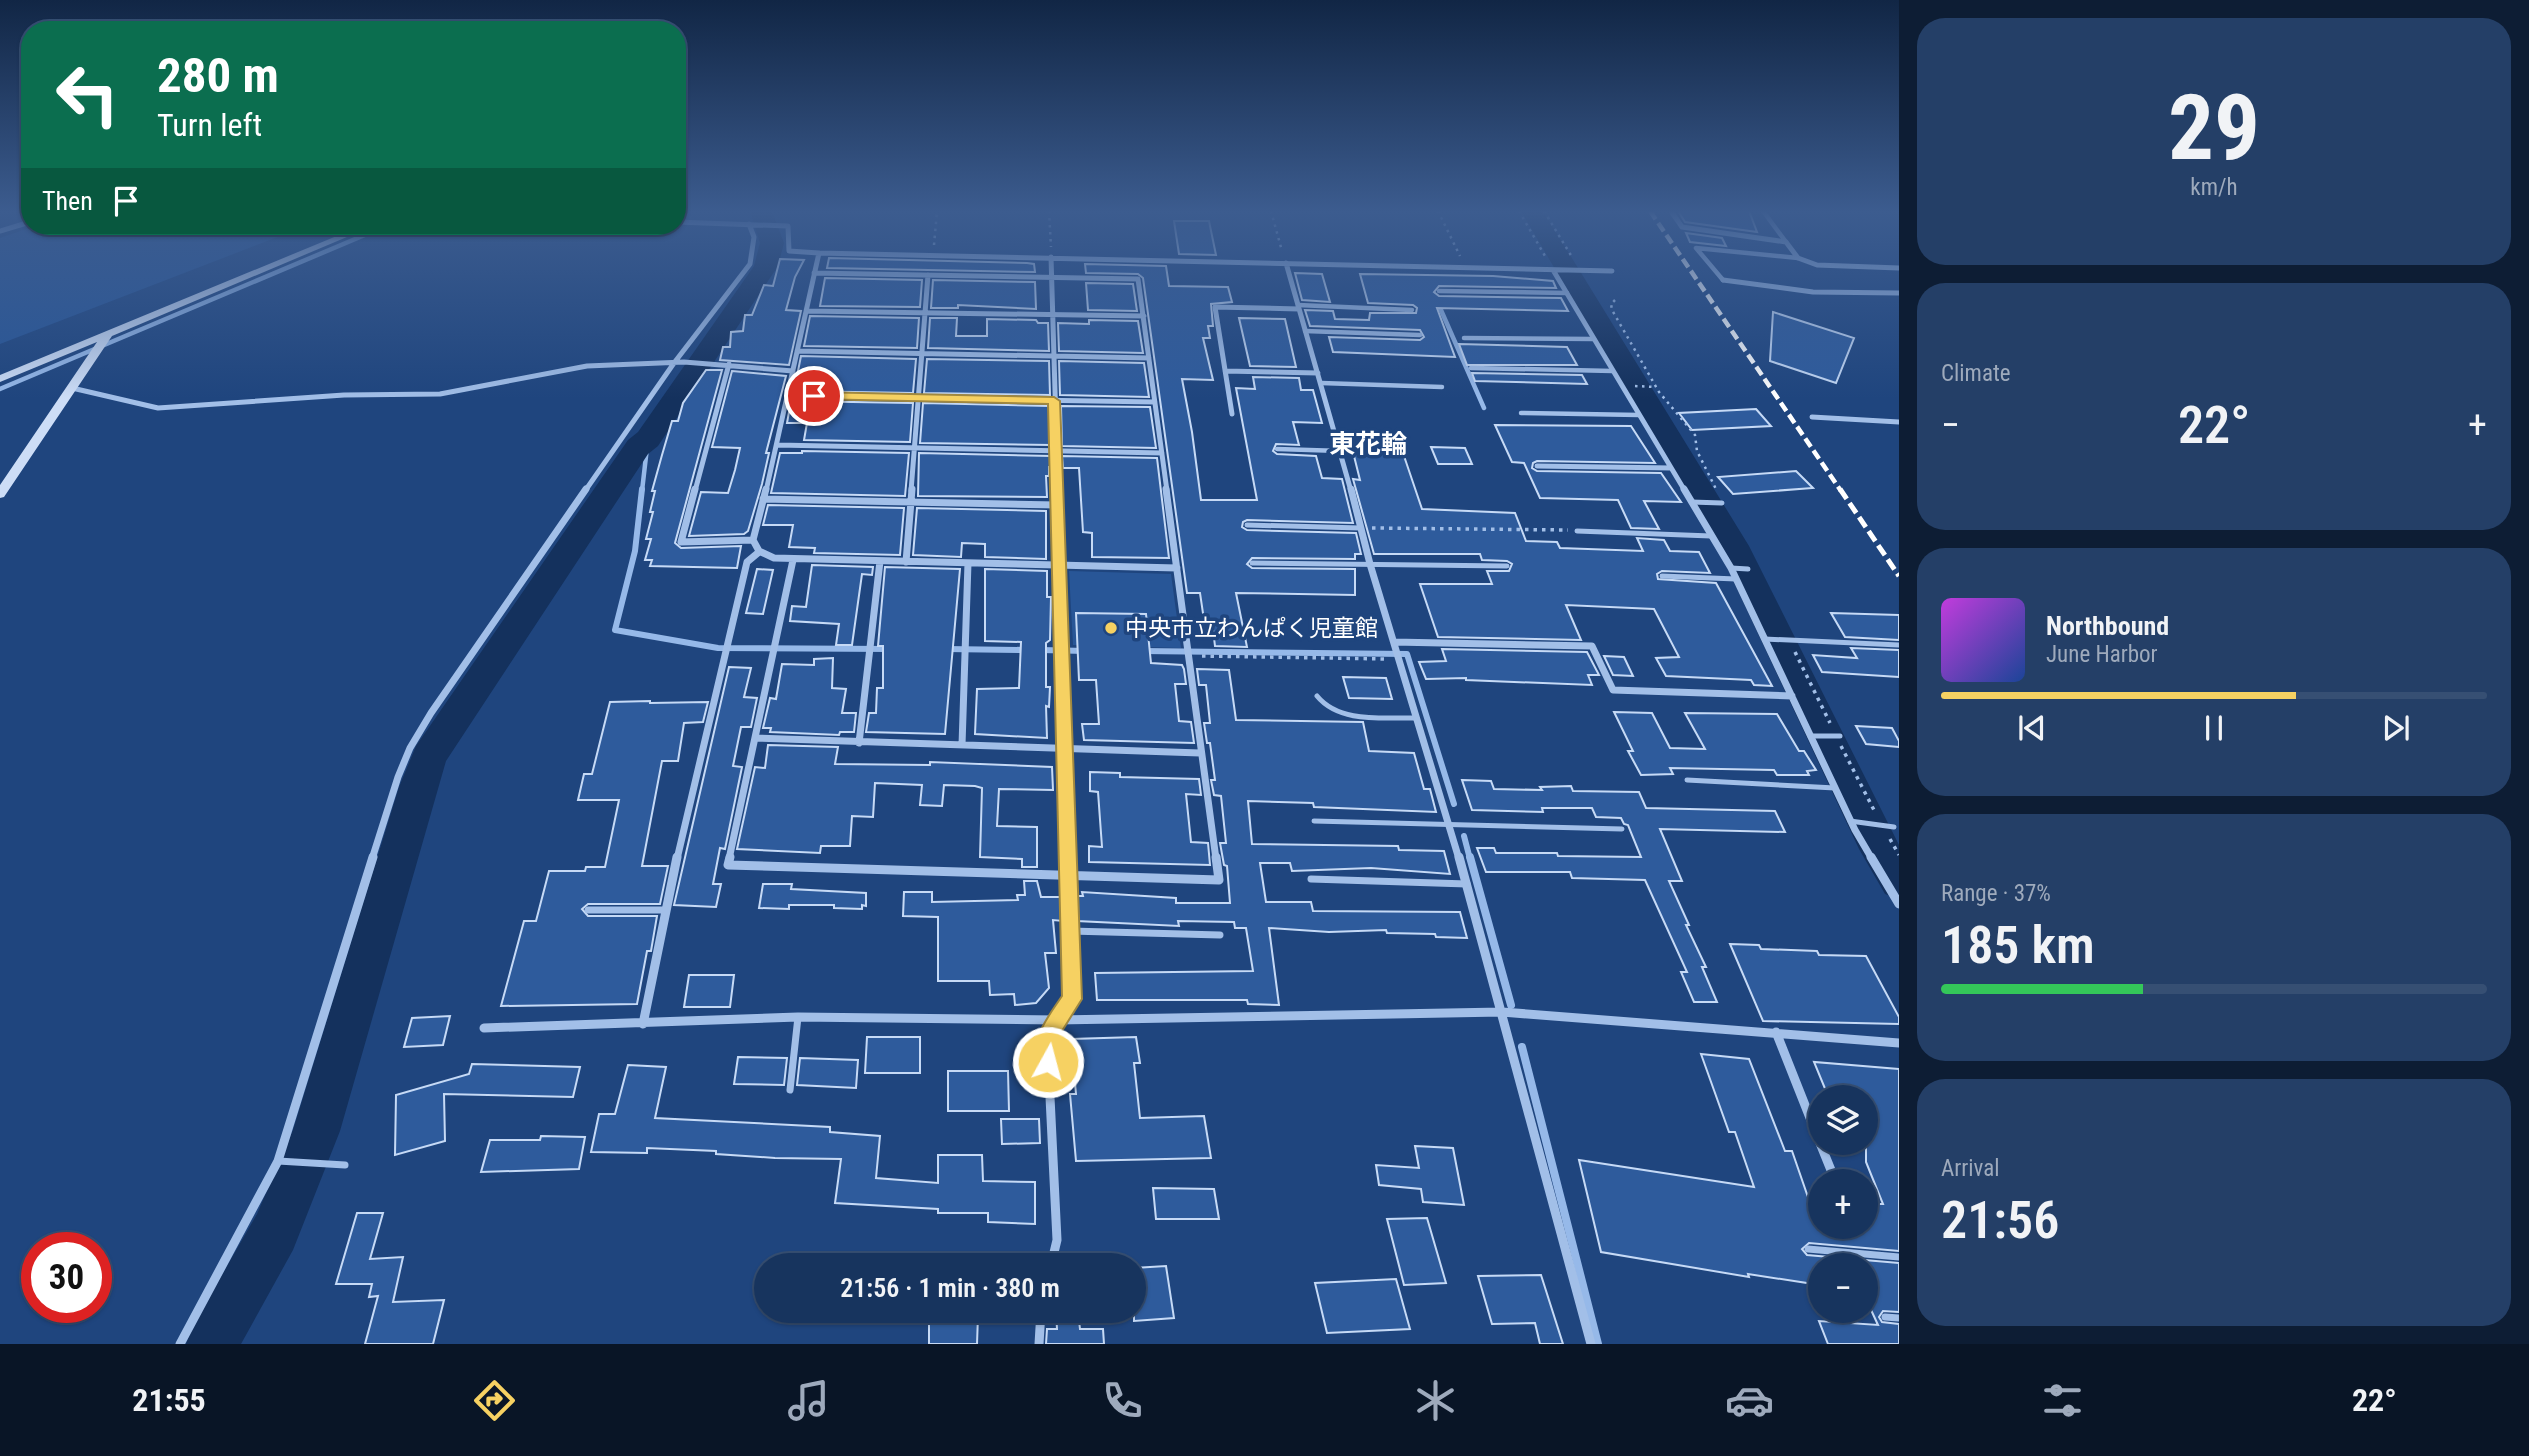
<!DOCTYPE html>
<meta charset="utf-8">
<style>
body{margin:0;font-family:"Roboto Condensed","Noto Sans JP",sans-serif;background:#243f67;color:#f1f3f6;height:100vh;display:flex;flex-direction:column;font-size:26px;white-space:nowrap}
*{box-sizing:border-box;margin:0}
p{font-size:23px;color:#9eaabc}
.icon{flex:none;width:38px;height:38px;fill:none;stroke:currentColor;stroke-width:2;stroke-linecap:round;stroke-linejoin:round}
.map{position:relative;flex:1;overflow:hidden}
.drawer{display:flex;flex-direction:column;gap:18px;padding:18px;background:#0d1d34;width:630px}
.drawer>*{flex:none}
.guide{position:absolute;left:21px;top:21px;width:665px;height:214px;border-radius:28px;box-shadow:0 2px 5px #0004,0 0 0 2px #364f73;background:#0b6e4f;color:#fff;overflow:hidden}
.buttons{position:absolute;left:1808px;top:1085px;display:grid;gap:14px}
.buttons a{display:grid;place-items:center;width:70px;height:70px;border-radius:50%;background:#17345e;box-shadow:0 2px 5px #0004,0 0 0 2px #364f73;font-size:35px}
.speed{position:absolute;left:21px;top:1232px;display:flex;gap:14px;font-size:35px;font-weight:700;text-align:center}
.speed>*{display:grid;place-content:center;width:91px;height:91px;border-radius:50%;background:#17345e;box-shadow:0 2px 5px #0004,0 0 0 2px #364f73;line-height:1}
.speed .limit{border:10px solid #d22;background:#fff;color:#111}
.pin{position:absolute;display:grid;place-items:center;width:60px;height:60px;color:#fff;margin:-30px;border:4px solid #fff;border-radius:50%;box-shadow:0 2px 7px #0007}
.me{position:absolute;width:77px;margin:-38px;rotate:7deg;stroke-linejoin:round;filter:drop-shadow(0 0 5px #0008)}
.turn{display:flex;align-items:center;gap:24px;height:147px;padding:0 21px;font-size:32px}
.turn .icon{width:91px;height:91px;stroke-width:2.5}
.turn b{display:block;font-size:49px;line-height:60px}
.then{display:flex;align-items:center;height:66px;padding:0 21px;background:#0003;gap:14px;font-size:26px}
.big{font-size:52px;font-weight:600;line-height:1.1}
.drawer .tile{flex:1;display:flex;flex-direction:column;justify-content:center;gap:10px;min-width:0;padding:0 24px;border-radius:28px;background:#243f67}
.drawer .dial{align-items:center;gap:0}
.dial b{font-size:91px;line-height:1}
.song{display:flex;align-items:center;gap:21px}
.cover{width:84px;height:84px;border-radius:10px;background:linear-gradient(135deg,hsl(290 70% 55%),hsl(220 70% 35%))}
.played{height:7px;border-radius:4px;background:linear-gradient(90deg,#f6d162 65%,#364f73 65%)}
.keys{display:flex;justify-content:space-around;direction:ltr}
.heat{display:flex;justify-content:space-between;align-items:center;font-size:38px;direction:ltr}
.charge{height:10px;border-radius:5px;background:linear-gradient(90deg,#34c759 37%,#364f73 0)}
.trip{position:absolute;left:754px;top:1253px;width:392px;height:70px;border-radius:35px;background:#17345e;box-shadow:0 2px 5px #0004,0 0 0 2px #364f73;font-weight:600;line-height:70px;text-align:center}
.tab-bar{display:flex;height:112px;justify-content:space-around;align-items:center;background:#091526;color:#9eaabc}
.tab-bar .icon{width:49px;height:49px}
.tab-bar .current{color:#f6d162}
.tab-bar b{font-size:32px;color:#f1f3f6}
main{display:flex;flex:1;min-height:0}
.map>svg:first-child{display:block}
</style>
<main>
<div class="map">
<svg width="1899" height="1344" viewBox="0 0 1899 1344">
<rect width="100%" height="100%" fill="#1f457e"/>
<!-- green -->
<path fill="#285697" d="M35 226H299L301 228 0 344V238Z
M1069 571 1171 574 1181 648 1073 645Z"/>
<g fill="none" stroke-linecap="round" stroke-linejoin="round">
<!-- stream-far2 -->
<path stroke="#96b9e9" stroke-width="4.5" d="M1437 301 1484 408
M0 389 386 226
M642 491 648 439"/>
<!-- stream-far1 -->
<path stroke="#96b9e9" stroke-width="6" d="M642 489 635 551 615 630 718 648 890 649
M946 649 1026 650
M1041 650 1086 651
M1142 651 1407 654 1454 804
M1464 836 1470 859"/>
<!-- stream -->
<path stroke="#96b9e9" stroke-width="8" d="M1470 857 1511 1005
M1522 1047 1598 1344"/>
<!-- river -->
<path fill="#14315d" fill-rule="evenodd" d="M750 211H772L784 243 778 266 658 446 648 454 446 761 340 1131 293 1250 241 1344H186L193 1325 257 1214 293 1130 399 787 416 746 628 440 638 432 754 266 760 243Z
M1521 211H1543L1749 546 1899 845V899L1885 894 1859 849 1717 546Z"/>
</g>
<!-- building -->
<path fill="#2e5b9c" stroke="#c6daf6" stroke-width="2" d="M1678 211H1749L1757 232 1685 222Z
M1174 221H1209L1216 255 1179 254Z
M1686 233 1722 238 1726 246 1690 242Z
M829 258 1027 263 1034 264 1035 272 827 268Z
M780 259 804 260 795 277 786 310 801 311 789 365 720 360 723 347H730L731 332 743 331 745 315H752L764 285 773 286Z
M1085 264 1166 266 1169 286 1228 287 1232 302 1211 304 1213 326H1208L1210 338H1203L1213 380 1182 379 1192 432 1201 500H1257L1236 388 1255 389 1253 377 1299 378 1301 390H1313L1322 423 1293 422 1299 445 1276 444 1273 451 1277 454 1316 456 1322 478 1342 479 1353 523 1247 520 1243 522 1242 527 1247 530 1356 533 1361 554H1355V559L1252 558 1247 564 1252 568 1355 569V595L1236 593 1247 647 1215 646 1212 621 1204 620 1200 593H1187L1143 278 1138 274 1086 273Z
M1295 273 1322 274 1330 302 1302 300Z
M1360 274 1493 276 1553 281 1556 288 1439 286 1434 292 1439 296 1561 298 1568 311 1437 308 1455 357 1333 352 1329 337 1420 340 1424 337 1420 330 1310 326 1305 310 1333 311 1335 319 1369 320 1370 313H1416L1417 308 1413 305 1368 303Z
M825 278 922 280 920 307 820 306Z
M933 280 1035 282 1036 309 958 305V308H931Z
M1086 283 1133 284 1137 311 1088 310Z
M1773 312 1854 338 1836 383 1770 361Z
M810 316 919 318 917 348 804 346Z
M930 318H957L956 336H987V319L1036 320 1038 323H1048L1049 351 928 348Z
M1239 318 1285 319 1296 367 1250 366Z
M1089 320 1138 321 1143 353 1059 351 1058 323 1089 324Z
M1459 344 1567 347 1577 365H1467Z
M801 356 916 359 913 393 794 391Z
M927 359 1049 361 1050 395 924 393Z
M1059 361 1144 363 1149 397 1060 395Z
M706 370H722L675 543 681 548 741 546 737 568 650 566 652 560H645L651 539H646L653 512H650L655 491H652L662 455 672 421H678L683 403Z
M732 371 786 376 766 453H769L762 484 748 531 744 534 689 536 701 492 728 493 735 470 740 448 712 447Z
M1472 373 1582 375 1587 384 1475 381Z
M791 401 913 403 910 442 804 440 807 423H787Z
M923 403 1050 406 1051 445 920 443Z
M1061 406 1150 407 1156 448 1062 446Z
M1756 409 1771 426 1692 430 1679 413Z
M1495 425 1631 426 1655 463 1537 461 1533 463 1532 468 1537 471 1661 473 1681 502 1644 501 1659 529 1631 528 1618 500 1540 498 1524 463 1512 462Z
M1431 447 1465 448 1472 464H1438Z
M1366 449 1399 450 1403 453 1422 509 1515 513 1526 541 1557 542 1560 548 1643 551 1637 538 1664 540 1670 551 1699 552 1710 573 1662 571 1657 574 1658 579 1716 583 1772 686 1754 685 1751 680 1666 676 1656 658 1679 657 1654 609 1566 605 1581 640 1438 637 1420 584H1492L1487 571H1509L1512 564 1507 561 1482 560 1480 554H1374L1353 479 1360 480 1353 452H1367Z
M802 451 909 453 905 496 771 493 780 453H802Z
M919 453 1052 456V467H1049V476H1046L1047 497 918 496Z
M1062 456 1157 458 1169 558 1092 557V533L1083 532 1079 468H1063Z
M1796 471 1813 488 1733 494 1718 477Z
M768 505 904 508 900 555 814 553 815 548 789 547 793 525H763Z
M917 508 1046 511V559L985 557V544L962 543 961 557 913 555Z
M812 565 873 567 872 575 862 574 852 645H836L839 624 790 621 792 606 806 607Z
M885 567 960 569 945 734 866 732 869 713H876L877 688H883V646H878Z
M757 569 773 570 763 614 746 613Z
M985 569 1047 571V597H1051L1050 640 1046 643V687H1050L1049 707 1046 706 1047 738 975 734 977 689 1019 688 1021 642 985 641Z
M1076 613 1146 614 1151 663 1182 665 1184 669 1186 684H1175L1179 721 1191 722 1194 743 1084 740 1082 724H1099L1096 680H1079Z
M1831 613 1899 615V640L1845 637Z
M1851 648 1899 650V677L1822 672 1813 655 1857 658Z
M1442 649 1587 652 1599 675H1588L1592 685 1466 680V678L1426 679 1419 662 1446 661Z
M1604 656 1624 657 1633 676 1613 675Z
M833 658 832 688 846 689 842 713H856L854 732H840L839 735 770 732 771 728H763L770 698 776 699 782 664 814 665V659Z
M729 667 751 668 744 697 757 698 751 727H741L733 766 742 767 725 849 720 848 713 884H721L716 907 674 905Z
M1197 669 1229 670 1236 720 1363 722 1369 751 1414 753 1424 789H1430L1436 812 1314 807 1313 803 1248 801 1252 844 1398 846 1399 850 1444 851 1450 874 1371 868 1292 871 1290 863H1260L1266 902H1311L1313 911 1460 912 1467 938 1436 937 1435 934 1387 933 1386 930 1329 932 1269 928 1279 1005 1248 1004 1247 1000H1097L1095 973 1253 971 1246 928H1235L1234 922 1178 921 1179 926 1077 921 1076 896H1083L1082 892 1176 898V903H1230L1227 866 1224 865 1220 843H1226L1221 796 1214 795 1211 780H1215L1210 743H1207L1204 723H1210L1206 685H1199Z
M1343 677 1386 678 1392 699 1349 698Z
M650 701V703L708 702 703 722 684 723 678 761H662L642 866H668L660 904H588L582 909 588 916H657L651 951H647L637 1004 501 1006 524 921H536L549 871H585L586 867H605L619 800H578L584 774H592L610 702Z
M1614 712 1652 713 1670 748 1705 749 1685 713 1777 714 1799 751H1804L1816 770 1807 771 1809 775H1777L1774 770 1670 768 1673 774 1641 775 1628 751H1633Z
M1856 726 1892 728 1899 741V747L1866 744Z
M768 745 838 747 835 764 930 765V762L1052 767 1053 790 999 789 997 826 1037 827V867H1022V859L980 857 982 788 975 786 944 785 942 806 920 805 922 785 875 783 873 817 852 816 850 846H821L820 853 737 849 755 767 765 768Z
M1090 772 1120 773V777L1199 779 1201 795 1186 794 1191 842 1208 843 1210 865 1089 862V846L1102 847 1098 792 1090 791Z
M1462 780 1491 781 1494 789 1542 790 1540 787 1571 786 1573 791 1639 792 1646 808 1775 811 1785 832 1660 829 1682 881H1669L1689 925H1686L1706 967H1702L1717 1002H1694L1681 972H1687L1645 880 1572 878 1570 872H1486L1477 848H1494L1496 853H1557L1558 856 1641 857 1628 825 1624 824 1621 818 1596 817 1592 808H1542L1543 812 1472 810Z
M1024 881H1037L1041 897H1062L1063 921 1053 920 1056 953H1045L1049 988 1036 1003 1015 1005 1014 994 990 995 989 981H938V917L903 916 904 892H932V902L1018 900 1017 895H1025Z
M763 884H792L791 889 866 893V906L862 905V909L834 908V905H789V909L759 908Z
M1730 944 1759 945 1761 949 1817 951 1819 955 1866 956 1899 1017V1024L1763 1021Z
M689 975H734L730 1007H684Z
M450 1016 443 1045 404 1047 412 1018Z
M867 1037H920V1073H865Z
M1136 1037 1140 1063H1134L1140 1118 1204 1116 1211 1158 1076 1161 1070 1094H1076L1071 1039Z
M1701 1054 1749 1059 1785 1151H1792L1809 1200H1820V1227H1866V1204H1883L1866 1162V1095L1826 1091 1814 1062 1899 1069V1251L1809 1243 1802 1249 1807 1255 1899 1263V1312L1883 1311 1879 1317 1882 1322 1899 1324V1344H1828L1819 1321 1878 1325 1866 1299V1265H1820V1285L1748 1274 1749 1277 1601 1252 1579 1160 1754 1187 1735 1132H1729Z
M738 1057 787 1058 784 1085 734 1084Z
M800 1058 858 1060 856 1088 797 1085Z
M472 1064 580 1067 573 1097 444 1094 445 1141 395 1155 396 1095 469 1074Z
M628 1065 666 1067 655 1118 830 1127V1132L880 1136 876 1178 938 1183V1155H982L983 1181 1035 1182V1224L988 1222V1213H938V1209L835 1203 841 1159 775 1158 716 1154V1151L647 1148V1153L591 1152 599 1114H615Z
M948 1071H1008L1009 1111H948Z
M1001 1119H1039L1040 1143 1002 1144Z
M541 1136 585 1137 579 1169 481 1172 490 1140H540Z
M1415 1146 1453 1148 1464 1205 1423 1202 1421 1189 1379 1185 1376 1165 1419 1168Z
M1153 1188 1214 1189 1219 1219H1156Z
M357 1213H383L370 1259 403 1257 393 1302 444 1300 433 1344H365L378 1296 369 1297 372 1284H336Z
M1427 1218 1446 1283 1404 1285 1387 1219Z
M1166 1266 1174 1318 1134 1321V1268Z
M1541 1275 1563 1344H1540L1535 1323 1492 1324 1478 1276Z
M1396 1279 1410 1329 1327 1333 1315 1283Z
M1056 1312H1078L1080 1329H1103L1104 1344H1046L1047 1329H1057Z
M929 1313 978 1315 977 1344H929Z"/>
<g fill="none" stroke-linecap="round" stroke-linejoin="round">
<!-- path-far1 -->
<path stroke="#a2bfe8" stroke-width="2.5" stroke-dasharray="2.5 4.5" stroke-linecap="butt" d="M1049 211 1051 247
M1271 211 1282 251
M1438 211 1460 256
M1519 211 1545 256
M1544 211 1572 257
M934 245 937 211
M1615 300 1611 304 1612 310 1659 392 1695 435 1697 451 1717 491
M1635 386 1654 387"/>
<!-- path -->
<path stroke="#a2bfe8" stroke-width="3.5" stroke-dasharray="3.5 5" stroke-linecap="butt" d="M1372 528 1568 530
M1795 652 1830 723
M1202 656 1387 659
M1841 746 1876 814
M1890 839 1899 855"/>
<!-- lane-far2 -->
<path stroke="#a2bfe8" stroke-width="4.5" d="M1763 211 1786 242
M1723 280 1696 248 1798 258
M1439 291 1567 293
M1298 305 1412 310
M1305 331 1420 335
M1464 338 1594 339
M1471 368 1613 371
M1321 383 1442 387
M1521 413 1639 415
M1277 449 1341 451"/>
<!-- lane-far1 -->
<path stroke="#a2bfe8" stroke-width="5" d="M1691 502 1722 503
M1247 525 1360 528
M1577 531 1711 536
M1252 563 1507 566
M1731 568 1748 569
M1662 576 1736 579
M1764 639 1899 645
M1317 696C1340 724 1384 717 1417 718
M1810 736H1840
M1687 780 1835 788
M1314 821 1622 829
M1850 821 1894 827"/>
<!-- lane -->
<path stroke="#a2bfe8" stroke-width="7" d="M1311 879 1467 884
M588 910H666
M1070 931 1220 935
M790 1090 798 1017
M278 1161 345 1165
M1808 1249 1899 1257
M1885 1317 1899 1318"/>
<!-- street-far2 -->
<path stroke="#a2bfe8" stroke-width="5" d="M1671 211 1682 227 1786 242 1798 258 1817 265 1899 268
M677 222 788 226 789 251 819 253 1612 271
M0 231 30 222
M1051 257 1058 491
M1286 263 1351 491
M1553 270 1685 491
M814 273 1138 279 1167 491
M1723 280 1813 292 1899 293
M806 311 1144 316
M797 351 1149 358
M1225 371 1318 373
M72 388 158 408 344 395 440 394 587 366 684 362 793 371
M788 396 1155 402
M1232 414 1215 307 1299 309
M1812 417 1899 422
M778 445 1162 453
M1537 466 1671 468
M585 491 674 363 750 264 754 237 749 224
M695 491 729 364
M766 491 819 253
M911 491 928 275"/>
<!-- street-far1 -->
<path stroke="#a2bfe8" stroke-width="7" d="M695 489 681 542 753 540
M766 489 753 540 759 551 774 558 1177 568
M1058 489 1068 859
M1166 489 1216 859
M1351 489 1370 564 1459 859
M1684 489 1731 568 1855 830 1872 859
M763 499 1057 505
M906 562 912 489
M1394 642 1592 646 1613 690 1792 696
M756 738 1200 753
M859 743 880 561
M962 745 968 563
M372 859 398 777 410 748 431 713 586 489
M677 859 747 562 759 552
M729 859 793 560"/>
<!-- street -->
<path stroke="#a2bfe8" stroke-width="9" d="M730 857 728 865 1219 880 1216 857
M1459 857 1591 1344
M1871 857 1899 904
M643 1024 677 857
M484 1028 798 1017 1057 1020 1502 1012 1899 1043
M1776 1032 1820 1143
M1820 1143 1835 1180
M1051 1265 1057 1240 1047 1036 1072 999 1068 857
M180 1344 278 1161 373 857
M1039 1344 1041 1311"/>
<!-- secondary -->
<path fill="#cdddf6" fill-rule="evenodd" d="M361 226H373L112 336 4 497 0 498V485L97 342 0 382V375Z"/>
<!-- rail-far1 -->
<path stroke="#fff" stroke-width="4.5" stroke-dasharray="10 4.5" stroke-linecap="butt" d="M1650 211 1841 491"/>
<!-- rail -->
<path stroke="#fff" stroke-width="5" stroke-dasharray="12 5" stroke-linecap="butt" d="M1840 489 1899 576"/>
</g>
<!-- sky -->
<linearGradient id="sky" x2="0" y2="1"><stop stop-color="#112645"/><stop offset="0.53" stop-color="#3c5c8f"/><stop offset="1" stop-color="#3c5c8f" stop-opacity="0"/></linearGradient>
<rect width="1899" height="399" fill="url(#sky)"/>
<!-- route -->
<path fill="#f6d162" stroke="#a08840" stroke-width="2" d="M814 392 1054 397 1060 401 1082 999 1057 1039 1058 1062 1055 1069 1048 1072 1041 1069C1028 1040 1046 1020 1062 996L1048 404 810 399V394Z"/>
<!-- markers -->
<circle fill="#f6d162" stroke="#1f457e" stroke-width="2.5" cx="1111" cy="628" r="7"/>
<g text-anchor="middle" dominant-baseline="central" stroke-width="7" stroke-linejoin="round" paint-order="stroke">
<!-- poi labels -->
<g font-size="23" fill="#fff" stroke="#1f457e" text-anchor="start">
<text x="1125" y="628">中央市立わんぱく児童館</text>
</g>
<!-- quarter labels -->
<g font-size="26" font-weight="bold" fill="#fff" stroke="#1f457e">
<text x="1368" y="444">東花輪</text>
</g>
</g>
</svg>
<div class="buttons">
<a><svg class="icon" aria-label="layers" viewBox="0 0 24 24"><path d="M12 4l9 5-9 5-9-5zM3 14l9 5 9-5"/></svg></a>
<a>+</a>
<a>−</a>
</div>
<div class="speed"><div class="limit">30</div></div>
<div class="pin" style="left:814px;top:396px;background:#d93025"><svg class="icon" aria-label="arrive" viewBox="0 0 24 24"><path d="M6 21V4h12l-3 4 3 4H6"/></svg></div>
<svg class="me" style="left:1048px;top:1062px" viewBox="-20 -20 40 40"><circle r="17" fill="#f6d162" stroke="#fff" stroke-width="3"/><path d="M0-11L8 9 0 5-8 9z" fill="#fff"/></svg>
<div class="trip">21:56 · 1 min · 380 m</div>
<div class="guide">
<div class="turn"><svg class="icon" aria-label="left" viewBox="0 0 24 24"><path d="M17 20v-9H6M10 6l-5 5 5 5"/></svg><div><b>280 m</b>Turn left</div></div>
<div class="then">Then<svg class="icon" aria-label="arrive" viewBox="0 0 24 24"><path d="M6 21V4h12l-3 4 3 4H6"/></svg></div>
</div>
</div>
<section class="drawer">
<div class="tile dial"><b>29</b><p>km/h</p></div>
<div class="tile"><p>Climate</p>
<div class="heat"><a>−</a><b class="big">22°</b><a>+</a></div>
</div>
<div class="tile">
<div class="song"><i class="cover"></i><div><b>Northbound</b><p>June Harbor</p></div></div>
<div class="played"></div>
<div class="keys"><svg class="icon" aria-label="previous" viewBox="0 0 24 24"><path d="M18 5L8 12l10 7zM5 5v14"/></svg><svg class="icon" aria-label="pause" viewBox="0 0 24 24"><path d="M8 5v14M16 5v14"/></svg><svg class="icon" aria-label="next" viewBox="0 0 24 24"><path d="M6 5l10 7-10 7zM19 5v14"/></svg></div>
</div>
<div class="tile"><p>Range · 37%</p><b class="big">185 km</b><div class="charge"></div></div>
<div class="tile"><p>Arrival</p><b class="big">21:56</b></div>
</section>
</main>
<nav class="tab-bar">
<b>21:55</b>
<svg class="icon current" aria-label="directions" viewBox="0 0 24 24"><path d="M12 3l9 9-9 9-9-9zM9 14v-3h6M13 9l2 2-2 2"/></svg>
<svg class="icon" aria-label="music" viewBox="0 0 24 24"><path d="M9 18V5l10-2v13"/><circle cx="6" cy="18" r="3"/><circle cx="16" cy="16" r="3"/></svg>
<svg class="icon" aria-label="phone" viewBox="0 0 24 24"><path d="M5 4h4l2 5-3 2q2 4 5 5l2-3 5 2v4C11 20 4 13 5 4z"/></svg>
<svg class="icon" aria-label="climate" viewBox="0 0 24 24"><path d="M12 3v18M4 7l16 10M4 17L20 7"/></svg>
<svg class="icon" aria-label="car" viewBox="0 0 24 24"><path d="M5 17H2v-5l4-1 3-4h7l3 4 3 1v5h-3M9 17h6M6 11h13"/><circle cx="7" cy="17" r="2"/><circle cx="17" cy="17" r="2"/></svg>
<svg class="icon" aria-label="filters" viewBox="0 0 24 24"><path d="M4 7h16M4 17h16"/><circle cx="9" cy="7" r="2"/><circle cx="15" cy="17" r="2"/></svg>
<b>22°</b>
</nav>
